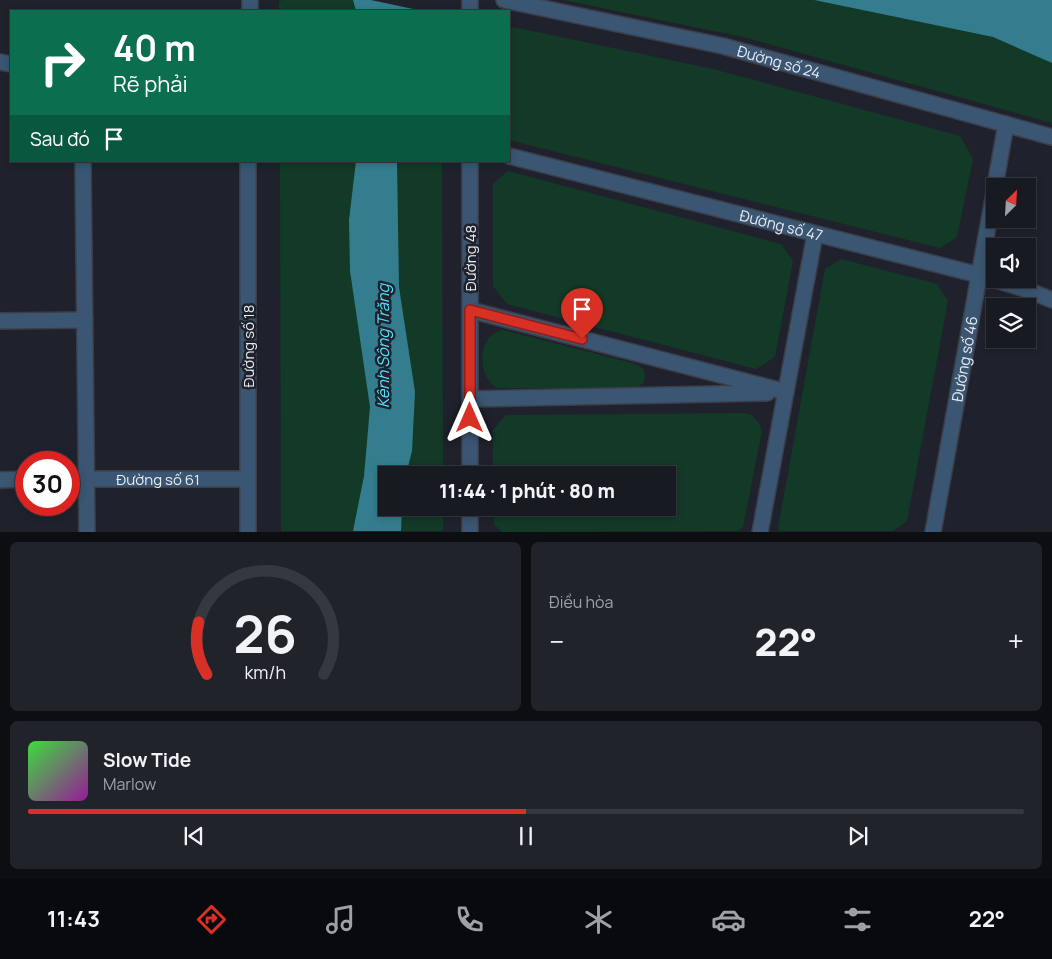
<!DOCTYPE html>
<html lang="vi">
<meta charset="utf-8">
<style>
body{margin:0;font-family:Manrope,sans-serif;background:#20232a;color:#f1f3f6;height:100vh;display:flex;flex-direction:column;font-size:19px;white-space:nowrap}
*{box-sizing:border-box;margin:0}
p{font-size:16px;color:#9ea1a5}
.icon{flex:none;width:28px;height:28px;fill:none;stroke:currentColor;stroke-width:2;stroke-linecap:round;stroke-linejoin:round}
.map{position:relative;height:532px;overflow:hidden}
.side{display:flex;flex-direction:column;gap:10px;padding:10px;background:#0d0e12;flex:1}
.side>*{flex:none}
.guide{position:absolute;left:10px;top:10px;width:500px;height:152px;border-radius:0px;box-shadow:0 2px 8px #0003,0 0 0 1px #36383f;background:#0b6e4f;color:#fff;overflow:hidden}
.needle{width:32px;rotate:24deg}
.fabs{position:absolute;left:986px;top:178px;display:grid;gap:10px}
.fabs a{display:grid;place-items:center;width:50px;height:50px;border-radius:0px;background:#171a21;box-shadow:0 2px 8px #0003,0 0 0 1px #36383f;font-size:25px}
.speed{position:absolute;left:15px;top:451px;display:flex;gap:10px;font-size:25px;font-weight:700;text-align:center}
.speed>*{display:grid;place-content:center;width:65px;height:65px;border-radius:50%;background:#171a21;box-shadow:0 2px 8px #0003,0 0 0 1px #36383f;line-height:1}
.speed .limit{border:8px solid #d22;background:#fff;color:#111}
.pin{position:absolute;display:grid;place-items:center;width:42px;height:42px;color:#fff;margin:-51px -21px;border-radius:50% 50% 50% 0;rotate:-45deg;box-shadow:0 0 5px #0007}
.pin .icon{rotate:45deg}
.me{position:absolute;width:55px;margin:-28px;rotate:0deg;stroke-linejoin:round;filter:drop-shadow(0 0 4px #0008)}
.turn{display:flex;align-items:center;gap:18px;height:105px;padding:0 20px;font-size:22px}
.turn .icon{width:65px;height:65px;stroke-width:2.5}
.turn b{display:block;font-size:35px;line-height:42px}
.then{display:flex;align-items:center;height:48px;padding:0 20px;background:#0003;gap:10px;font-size:19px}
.big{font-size:38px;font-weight:800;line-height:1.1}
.side .widget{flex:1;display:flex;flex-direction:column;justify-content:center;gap:8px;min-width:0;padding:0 18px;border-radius:8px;background:#20232a}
.side .dial{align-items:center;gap:0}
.dial svg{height:130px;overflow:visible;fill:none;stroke:#36383f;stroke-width:7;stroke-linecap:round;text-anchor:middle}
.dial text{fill:#f1f3f6;stroke:none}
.song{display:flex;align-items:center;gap:15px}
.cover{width:60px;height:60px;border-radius:8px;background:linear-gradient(135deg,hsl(120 70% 55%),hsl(300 70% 35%))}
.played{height:5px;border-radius:2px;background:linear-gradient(90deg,#d93025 50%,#36383f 50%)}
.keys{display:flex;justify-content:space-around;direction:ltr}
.heat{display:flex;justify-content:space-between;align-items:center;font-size:28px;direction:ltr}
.side .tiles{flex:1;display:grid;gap:10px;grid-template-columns:1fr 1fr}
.widget:last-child{grid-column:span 2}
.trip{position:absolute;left:378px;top:466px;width:298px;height:50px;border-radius:0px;background:#171a21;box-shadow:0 2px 8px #0003,0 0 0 1px #36383f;font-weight:800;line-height:50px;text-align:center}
.tab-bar{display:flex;height:80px;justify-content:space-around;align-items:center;background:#090a0d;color:#9ea1a5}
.tab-bar .icon{width:35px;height:35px}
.tab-bar .active{color:#d93025}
.tab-bar b{font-size:22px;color:#f1f3f6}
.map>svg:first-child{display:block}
</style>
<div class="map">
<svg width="1052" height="532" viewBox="0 0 1052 532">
<rect width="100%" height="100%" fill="#1f222c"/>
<!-- green -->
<path fill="#123a26" d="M282 0H368L427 11H279V2Z
M563 0H814L993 37 1052 63V123L743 37Z
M513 27 713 69 960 136 973 159 957 237 940 248 509 140V30Z
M280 161H442L443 475H386V508H443V531H281Z
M508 171 781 244 793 261 775 357 756 369 507 304 493 286V184Z
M841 259 937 284 948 301 907 521 893 531H780L778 528 825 269Z
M503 330 636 364C649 370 648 384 634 389L497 388C476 375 477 335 503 330Z
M746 413C755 416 759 422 762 431L743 527 738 531 502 532 494 524V508H666V475H493V430L506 415Z"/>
<!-- water -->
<path fill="#337d8e" d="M353 0H371L413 9V11H356Z
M814 0H1052V63L993 37Z
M356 161H397L399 287 415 392 412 451 406 475H386V508H402L401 531H353L364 476 370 407 350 271 349 220Z"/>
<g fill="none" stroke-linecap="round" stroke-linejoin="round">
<defs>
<g id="minor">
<path d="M470 0V11"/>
<path id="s1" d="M504 0 723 46 1052 137"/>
<path d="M250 11V0"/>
<path d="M0 62 11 64"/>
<path id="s2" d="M509 156 979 275 1022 288 1052 300"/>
<path d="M83 161 87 532"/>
<path d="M248 161V532"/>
<path d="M470 161V475"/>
<path d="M995 186 1006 124"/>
<path d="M470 310 786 392"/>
<path d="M0 321 85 320"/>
<path d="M470 399 767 393"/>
<path id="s3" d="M69 479H248"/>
<path d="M0 480 26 479"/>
<path d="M470 532V508"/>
<path d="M760 532 815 234"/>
<path id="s4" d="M933 532 995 187"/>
</g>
</defs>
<!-- minor casing -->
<use href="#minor" stroke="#3b3e48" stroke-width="18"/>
<!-- minor -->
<use href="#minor" stroke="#3a5672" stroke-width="15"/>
</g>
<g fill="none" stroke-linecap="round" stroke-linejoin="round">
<defs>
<path id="route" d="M470 418V310L582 339"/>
</defs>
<!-- route casing -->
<use href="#route" stroke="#8d1f18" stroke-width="12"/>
<!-- route -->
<use href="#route" stroke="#d93025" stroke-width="9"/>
</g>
<g text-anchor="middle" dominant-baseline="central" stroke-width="5" stroke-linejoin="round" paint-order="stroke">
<!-- street labels -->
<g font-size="15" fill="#e9ecf3" stroke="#1f222c">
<text stroke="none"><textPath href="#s1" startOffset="282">Đường số 24</textPath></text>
<text stroke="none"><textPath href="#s2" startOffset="281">Đường số 47</textPath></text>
<text transform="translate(470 258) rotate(-90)">Đường 48</text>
<text transform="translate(248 346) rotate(-90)">Đường số 18</text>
<text stroke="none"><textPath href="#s4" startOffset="176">Đường số 46</textPath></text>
<text stroke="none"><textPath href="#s3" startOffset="89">Đường số 61</textPath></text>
</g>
<!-- water labels -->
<g font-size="16" font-style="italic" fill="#53e1ff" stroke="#1f222c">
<text transform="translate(383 346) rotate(-90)">Kênh Sông Trăng</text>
</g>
</g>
</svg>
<div class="fabs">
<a><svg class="needle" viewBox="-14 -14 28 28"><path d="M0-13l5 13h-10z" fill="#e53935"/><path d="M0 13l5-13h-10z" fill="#9ea1a5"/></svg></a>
<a><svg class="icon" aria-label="sound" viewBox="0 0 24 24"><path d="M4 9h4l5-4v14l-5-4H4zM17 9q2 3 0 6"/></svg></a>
<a><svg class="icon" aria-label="layers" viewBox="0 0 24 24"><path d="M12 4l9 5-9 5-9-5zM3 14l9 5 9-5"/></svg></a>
</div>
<div class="speed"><div class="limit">30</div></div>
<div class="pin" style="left:582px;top:339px;background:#d93025"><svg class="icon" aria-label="arrive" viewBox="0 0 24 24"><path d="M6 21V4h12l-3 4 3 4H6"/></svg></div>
<svg class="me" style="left:470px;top:418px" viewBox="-20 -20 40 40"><path d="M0-17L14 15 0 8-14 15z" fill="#d93025" stroke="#fff" stroke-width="4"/></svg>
<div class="trip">11:44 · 1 phút · 80 m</div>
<div class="guide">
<div class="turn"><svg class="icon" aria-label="right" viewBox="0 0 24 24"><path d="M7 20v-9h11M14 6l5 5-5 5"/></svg><div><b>40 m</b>Rẽ phải</div></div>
<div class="then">Sau đó<svg class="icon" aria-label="arrive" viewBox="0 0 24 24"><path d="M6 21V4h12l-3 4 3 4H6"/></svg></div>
</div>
</div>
<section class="side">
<div class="tiles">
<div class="widget dial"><svg viewBox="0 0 100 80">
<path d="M14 69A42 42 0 1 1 86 69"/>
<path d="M14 69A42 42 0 0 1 9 37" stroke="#d93025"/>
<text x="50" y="56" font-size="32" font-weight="700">26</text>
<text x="50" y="72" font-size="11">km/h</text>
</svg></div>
<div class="widget"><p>Điều hòa</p>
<div class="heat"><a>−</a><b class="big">22°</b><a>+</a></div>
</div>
<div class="widget">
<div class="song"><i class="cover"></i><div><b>Slow Tide</b><p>Marlow</p></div></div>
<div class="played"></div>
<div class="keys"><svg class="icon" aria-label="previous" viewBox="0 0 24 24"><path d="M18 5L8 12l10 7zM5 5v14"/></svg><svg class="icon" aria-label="pause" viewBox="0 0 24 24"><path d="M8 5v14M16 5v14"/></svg><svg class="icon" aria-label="next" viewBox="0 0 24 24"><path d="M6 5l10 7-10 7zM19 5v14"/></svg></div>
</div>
</div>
</section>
<nav class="tab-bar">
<b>11:43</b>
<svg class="icon active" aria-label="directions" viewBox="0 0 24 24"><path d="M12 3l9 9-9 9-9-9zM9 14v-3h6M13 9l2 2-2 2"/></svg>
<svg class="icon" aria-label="music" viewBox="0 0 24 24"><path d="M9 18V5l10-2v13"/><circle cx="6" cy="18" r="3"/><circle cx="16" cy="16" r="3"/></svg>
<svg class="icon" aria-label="phone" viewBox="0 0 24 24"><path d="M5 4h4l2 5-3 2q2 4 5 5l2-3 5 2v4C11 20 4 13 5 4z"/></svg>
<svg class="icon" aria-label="climate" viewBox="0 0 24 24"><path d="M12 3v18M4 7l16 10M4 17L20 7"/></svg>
<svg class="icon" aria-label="car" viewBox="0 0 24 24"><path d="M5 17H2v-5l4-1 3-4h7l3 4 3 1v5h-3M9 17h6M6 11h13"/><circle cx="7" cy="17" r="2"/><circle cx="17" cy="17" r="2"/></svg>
<svg class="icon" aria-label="filters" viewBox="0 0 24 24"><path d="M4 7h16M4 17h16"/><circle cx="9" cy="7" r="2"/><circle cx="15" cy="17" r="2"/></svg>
<b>22°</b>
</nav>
